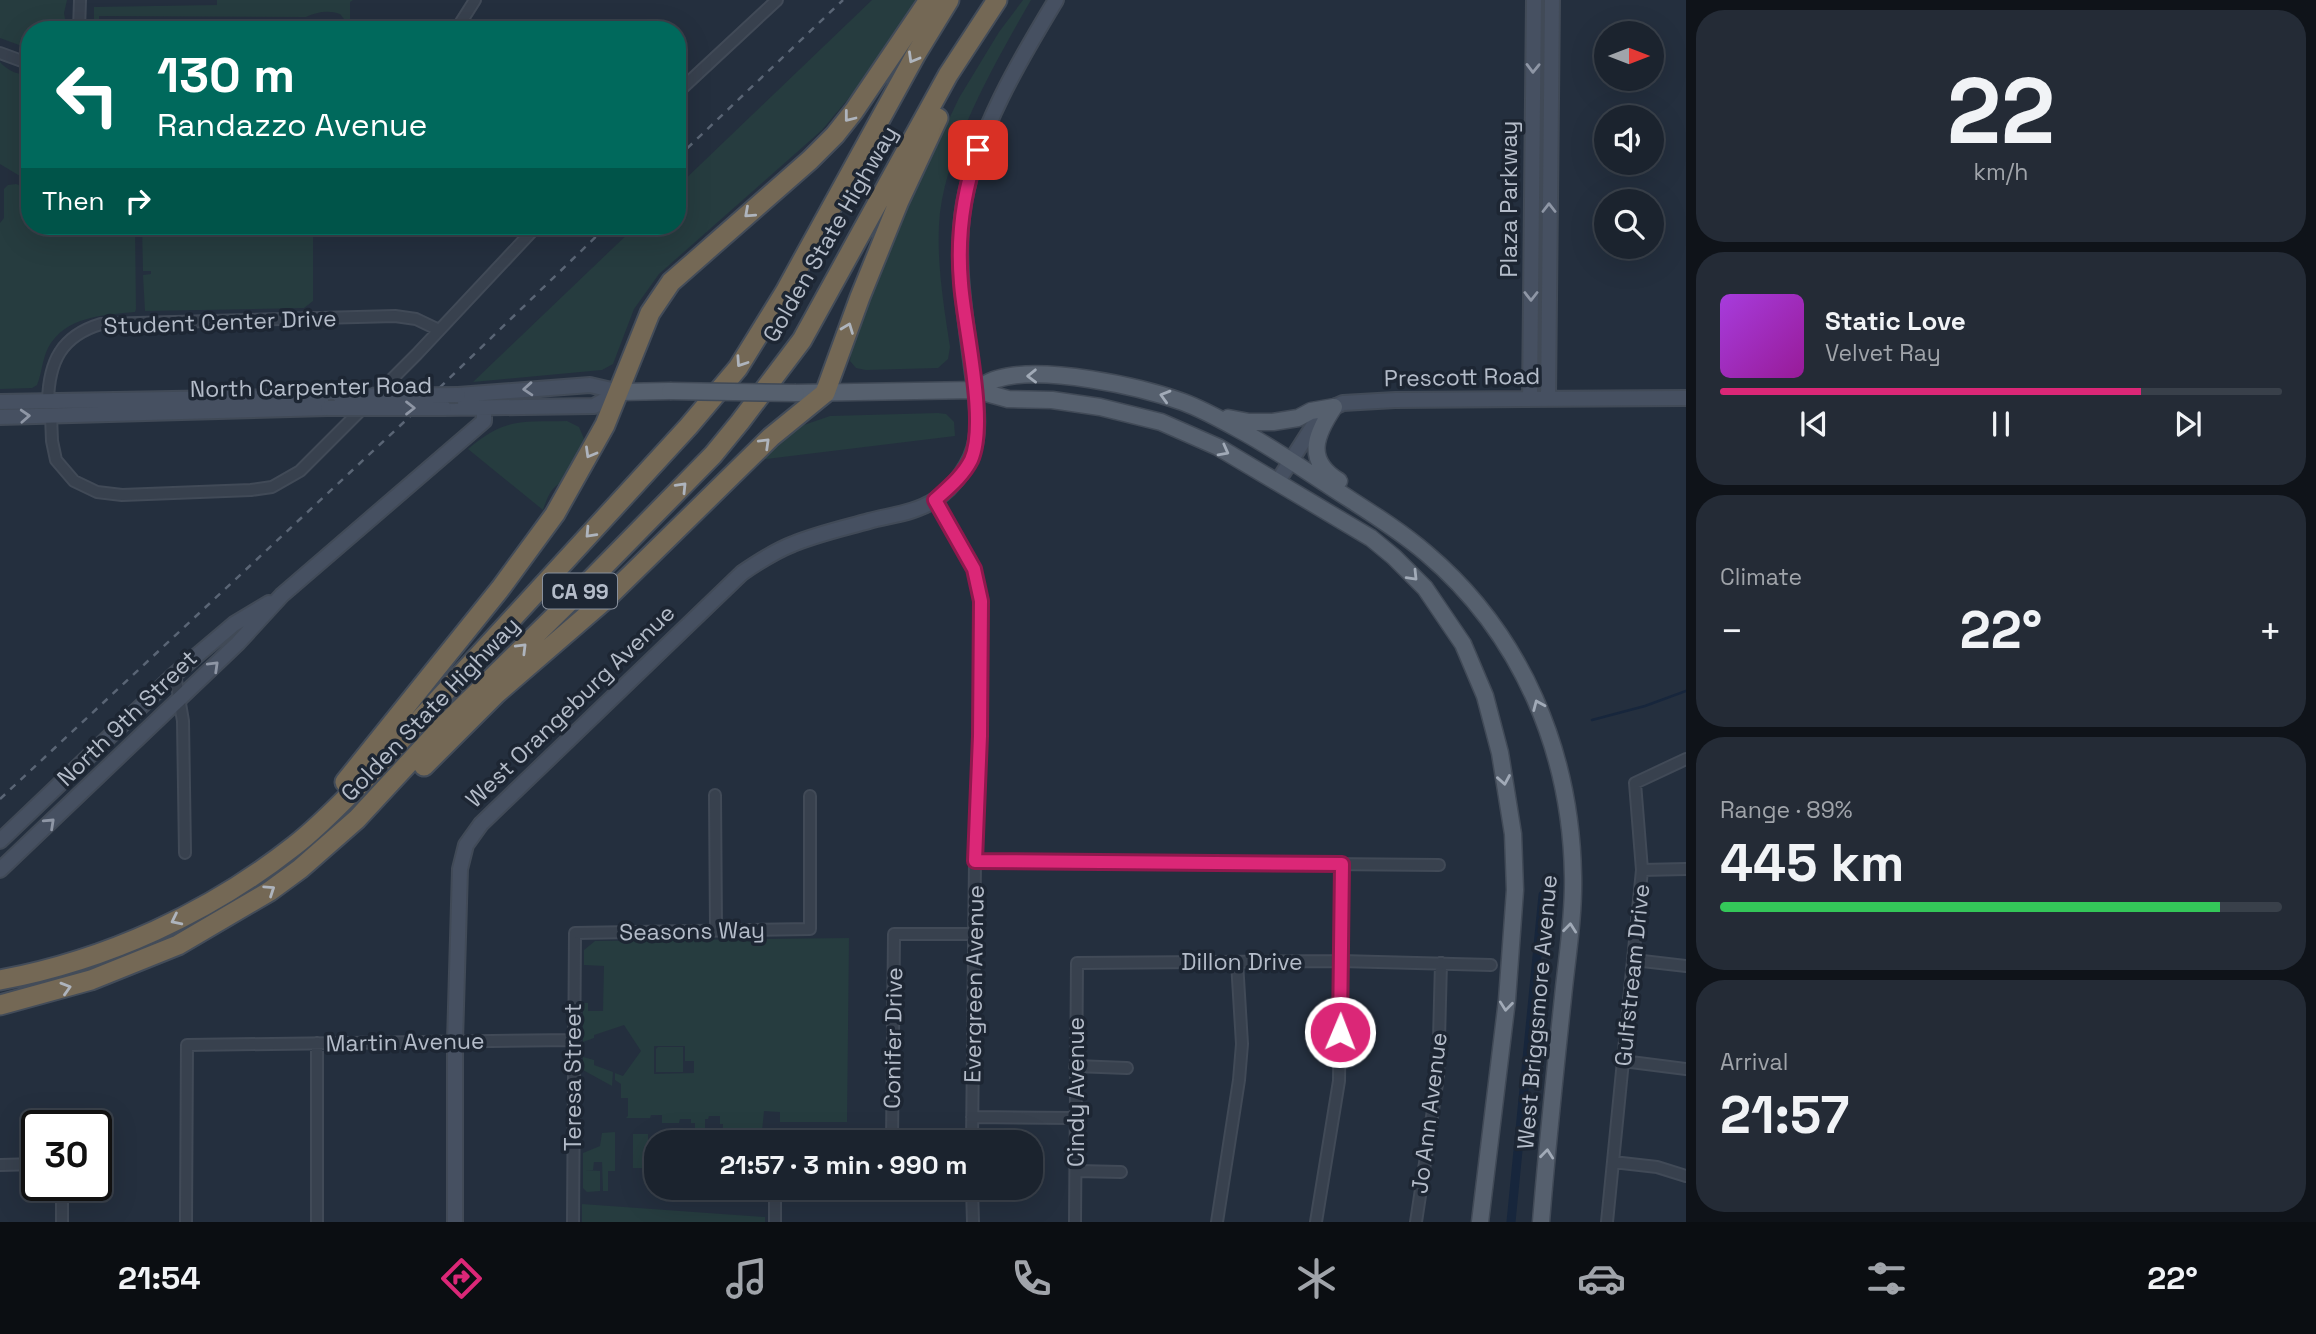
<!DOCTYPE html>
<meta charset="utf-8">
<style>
body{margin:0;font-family:"Space Grotesk",sans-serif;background:#242b36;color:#f1f3f6;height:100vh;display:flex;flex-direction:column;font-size:26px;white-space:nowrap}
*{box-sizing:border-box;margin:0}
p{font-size:23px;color:#a0a4aa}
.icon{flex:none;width:38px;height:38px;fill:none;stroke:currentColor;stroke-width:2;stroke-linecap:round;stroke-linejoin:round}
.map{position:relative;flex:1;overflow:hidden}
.details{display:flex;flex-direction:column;gap:10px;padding:10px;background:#0f1319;width:630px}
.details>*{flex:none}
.guide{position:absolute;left:21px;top:21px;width:665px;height:214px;border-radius:28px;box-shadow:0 7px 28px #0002,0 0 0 2px #39404a;background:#00695c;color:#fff;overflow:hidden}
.needle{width:46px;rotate:90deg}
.controls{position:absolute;left:1594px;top:21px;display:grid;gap:14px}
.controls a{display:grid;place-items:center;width:70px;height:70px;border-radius:50%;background:#1b232e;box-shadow:0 7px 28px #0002,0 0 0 2px #39404a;font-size:35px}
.speed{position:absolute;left:21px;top:1110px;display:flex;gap:14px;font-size:35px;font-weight:700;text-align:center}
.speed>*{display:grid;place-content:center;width:91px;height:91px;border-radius:50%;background:#1b232e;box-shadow:0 7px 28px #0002,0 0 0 2px #39404a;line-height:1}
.speed .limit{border:4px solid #111;border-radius:10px;background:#fff;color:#111}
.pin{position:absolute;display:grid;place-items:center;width:60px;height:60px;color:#fff;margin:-30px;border-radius:14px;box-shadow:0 4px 10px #0006}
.me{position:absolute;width:77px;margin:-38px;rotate:1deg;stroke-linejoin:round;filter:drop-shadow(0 0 5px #0008)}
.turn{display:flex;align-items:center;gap:24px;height:147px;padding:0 21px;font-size:32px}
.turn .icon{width:91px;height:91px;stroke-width:2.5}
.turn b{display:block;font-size:49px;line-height:60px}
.then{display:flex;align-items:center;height:66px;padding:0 21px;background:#0003;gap:14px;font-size:26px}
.big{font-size:52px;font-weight:800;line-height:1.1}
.details .widget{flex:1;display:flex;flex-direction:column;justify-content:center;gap:10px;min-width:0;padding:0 24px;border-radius:28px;background:#242b36}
.details .dial{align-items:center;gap:0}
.dial b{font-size:91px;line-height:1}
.song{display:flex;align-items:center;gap:21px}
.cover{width:84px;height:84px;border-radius:10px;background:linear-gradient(135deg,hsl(280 70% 55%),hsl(300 70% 35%))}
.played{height:7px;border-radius:4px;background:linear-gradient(90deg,#db2777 75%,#39404a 75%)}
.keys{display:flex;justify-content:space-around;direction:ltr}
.heat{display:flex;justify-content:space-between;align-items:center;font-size:38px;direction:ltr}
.charge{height:10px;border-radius:5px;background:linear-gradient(90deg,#34c759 89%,#39404a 0)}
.trip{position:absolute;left:644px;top:1130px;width:399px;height:70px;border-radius:28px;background:#1b232e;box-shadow:0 7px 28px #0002,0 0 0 2px #39404a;font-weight:800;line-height:70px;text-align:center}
.tab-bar{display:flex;height:112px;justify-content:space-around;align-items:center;background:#0b0e12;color:#a0a4aa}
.tab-bar .icon{width:49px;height:49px}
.tab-bar .active{color:#db2777}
.tab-bar b{font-size:32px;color:#f1f3f6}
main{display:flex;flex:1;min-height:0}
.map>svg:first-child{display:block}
</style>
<main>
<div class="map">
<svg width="1686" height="1222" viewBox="0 0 1686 1222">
<rect width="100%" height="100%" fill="#242f3e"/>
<!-- green -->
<path fill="#263c3f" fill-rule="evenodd" d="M0 0H67L64 13 67 30H30V49L0 38Z
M217 0H353L350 2V30H344V19L340 14C328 10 317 12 306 17L99 16V30H94V7L217 5Z
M872 0H917L853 93 822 130 659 274 634 309 613 364 602 370 473 382 636 226H677V187Z
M1023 0H1031C995 63 943 152 939 225 937 266 944 307 950 347L948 359 938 368 866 370 856 368 850 361 853 335 905 212 959 98 999 32Z
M0 62C8 71 18 75 30 75V182L0 164Z
M16 184 30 189V226H135L136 309 135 312C104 315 65 316 48 348 42 360 42 373 37 385L32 388 0 389V223L4 218V189L8 185Z
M142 226H313V301L304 308 145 311 143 275 151 274V271H143Z
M938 413 946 414 954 422 955 436 758 460 798 427 830 416Z
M567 421 579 427 585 441 563 482C551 486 547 498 543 510L468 449C505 417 522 422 567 421Z
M849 938 847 1122H780V1112L764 1111 762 1131 757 1136 748 1133V1130H740V1133L730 1131V1143H722L723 1124H720V1116H709L708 1119H705V1128H695V1123H691V1119H680L679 1123H662V1115H651L650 1118H626L628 1116V1098H621V1084L615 1080V1073L623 1076 641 1051 624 1025 594 1035V1038L583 1042V1003H588V1011H603L604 966 584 965V950L595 941ZM654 1046H685V1061H694V1073L654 1074Z
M658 1047H683V1072H656V1049Z
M583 1057 594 1060V1065L613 1072 612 1086 583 1070Z
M615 1132V1171H608V1191H603L602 1162H594L593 1170H586L600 1171V1191L587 1192 583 1188V1153L600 1146 602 1133Z
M633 1134H648V1168H633Z
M582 1204 765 1217V1222H582Z"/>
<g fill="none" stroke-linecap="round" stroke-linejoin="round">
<!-- stream -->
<path stroke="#17263c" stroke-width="2.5" d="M1592 720 1645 706 1686 691"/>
<!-- canal -->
<path stroke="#17263c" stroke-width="9" d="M1511 1222 1543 895"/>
<defs>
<path id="street" d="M79 30 80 0
M456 30 475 0
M0 53 30 64
M677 93 777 0
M48 401C49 362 61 336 101 324L395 316 416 319 439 330
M51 415 52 441 56 460 74 481 97 492 122 495 251 490 272 487 300 471 417 354 537 226
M935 500 974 569 981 601 980 736 975 861 972 1143
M175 674 183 721 185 853
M715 795 716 930
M975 861 1439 865
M1642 870 1686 869
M1634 960 1686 966
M1623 1061 1686 1069
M1075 1066 1127 1068
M972 1117 1075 1118
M892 1143 894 934H974
M1613 1162 1657 1167 1686 1176
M0 1165 37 1164
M1077 1171 1121 1172
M62 1185V1222
M972 1188 973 1222
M186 1222 187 1045 573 1040
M317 1222V1043
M573 1222 575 933 810 929V796
M775 1222V1188
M1075 1222 1077 963 1341 961 1491 965
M1217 1222 1239 1080 1242 1044 1237 962
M1316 1222 1339 1081 1342 864
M1416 1222 1438 1077 1441 963
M1607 1222 1642 870 1635 783 1686 759"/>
<path id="secondary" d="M458 395 590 385 620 392
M1530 399 1534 0
M1548 399 1552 0
M0 402 340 396
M444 408 594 406 620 392
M0 417 328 408
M1278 481 1315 423 1334 407 1343 403 1395 400 1686 398
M0 841 175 674 234 624 269 603
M0 870 238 643 282 595 484 421V409
M455 1222V1041L460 869 466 845 481 824 742 573C758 562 775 551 793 544 817 534 844 528 869 521 891 515 915 513 935 500 954 487 972 464 976 440 980 416 974 386 971 361 964 308 955 256 964 203 977 132 1019 61 1056 0"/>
<path id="primary" d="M975 390C982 386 989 381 997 379 1042 365 1139 386 1183 402 1202 409 1220 419 1238 429 1270 446 1300 467 1331 487 1363 508 1397 528 1426 553 1522 634 1571 752 1573 876 1574 916 1567 957 1563 997 1555 1072 1547 1147 1541 1222
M620 392 670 391
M796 393 975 390 1008 399 1052 400 1100 407 1161 422 1218 447 1371 538 1394 557 1425 588 1463 644 1485 696 1500 753 1513 834 1515 890 1507 1000 1480 1222
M1334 407C1316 434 1304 460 1339 481
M1228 418 1249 422H1273L1298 418 1311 411 1334 407"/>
<path id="highway" d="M424 766 496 694 606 599 771 437 825 393 860 297 899 201 938 118
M345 782 500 589 555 514 605 425 650 313 671 282 810 160 835 135 854 111 929 0
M0 980C107 960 209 913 294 846 321 825 344 800 368 776L688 427 738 368 785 292 916 54 949 0
M0 1005 91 980 178 945 270 891 300 869 357 819 443 726 568 603 713 455 740 422 802 340 948 75 997 0"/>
</defs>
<!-- street casing -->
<use href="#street" stroke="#414a57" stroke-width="14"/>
<!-- secondary casing -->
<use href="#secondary" stroke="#414a57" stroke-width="18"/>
<!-- primary casing -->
<use href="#primary" stroke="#414a57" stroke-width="19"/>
<!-- highway casing -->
<use href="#highway" stroke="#434c59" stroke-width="23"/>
<!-- street -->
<use href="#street" stroke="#38414e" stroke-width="10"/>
<!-- secondary -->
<use href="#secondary" stroke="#465061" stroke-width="14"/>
<!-- primary -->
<use href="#primary" stroke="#56606e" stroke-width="16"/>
<!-- highway -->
<use href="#highway" stroke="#746855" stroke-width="19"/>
<!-- rail -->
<path stroke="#5a6575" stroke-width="2.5" stroke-dasharray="7 7" stroke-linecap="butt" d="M677 158 843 0
M0 799 403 423 607 226"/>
<defs>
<path id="secondary-bridge" d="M340 396 458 395
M328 408H444"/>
<path id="primary-bridge" d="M670 391 796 393"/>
</defs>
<!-- secondary-bridge casing -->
<use href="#secondary-bridge" stroke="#414a57" stroke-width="18" stroke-linecap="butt"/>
<!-- primary-bridge casing -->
<use href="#primary-bridge" stroke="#414a57" stroke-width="19" stroke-linecap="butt"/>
<!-- secondary-bridge -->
<use href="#secondary-bridge" stroke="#465061" stroke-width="14"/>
<!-- primary-bridge -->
<use href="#primary-bridge" stroke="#56606e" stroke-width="16"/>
</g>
<!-- one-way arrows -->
<defs><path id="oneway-chevron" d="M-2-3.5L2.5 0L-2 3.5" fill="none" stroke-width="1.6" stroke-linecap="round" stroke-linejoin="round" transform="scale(1.75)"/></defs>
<g stroke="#aeb4bd">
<use href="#oneway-chevron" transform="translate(913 58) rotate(120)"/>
<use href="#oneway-chevron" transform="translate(849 117) rotate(128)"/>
<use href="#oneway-chevron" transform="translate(749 213) rotate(138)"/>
<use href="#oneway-chevron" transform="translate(848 328) rotate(-69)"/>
<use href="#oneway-chevron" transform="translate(741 362) rotate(124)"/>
<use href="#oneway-chevron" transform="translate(765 443) rotate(-44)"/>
<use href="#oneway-chevron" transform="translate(590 453) rotate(120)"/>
<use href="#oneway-chevron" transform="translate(682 487) rotate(-46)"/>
<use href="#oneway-chevron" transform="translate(590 533) rotate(133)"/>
<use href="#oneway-chevron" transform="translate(522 648) rotate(-45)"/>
<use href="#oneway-chevron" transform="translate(270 890) rotate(-34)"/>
<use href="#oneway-chevron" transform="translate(176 920) rotate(154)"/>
<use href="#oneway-chevron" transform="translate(66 988) rotate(-17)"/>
</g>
<g stroke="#8e96a5">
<use href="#oneway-chevron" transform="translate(1533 68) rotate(91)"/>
<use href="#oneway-chevron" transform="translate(1549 208) rotate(-90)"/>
<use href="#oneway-chevron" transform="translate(1531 296) rotate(90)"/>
<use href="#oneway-chevron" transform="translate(528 389) rotate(176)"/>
<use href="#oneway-chevron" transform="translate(410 408)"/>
<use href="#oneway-chevron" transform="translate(25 416) rotate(-3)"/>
<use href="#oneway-chevron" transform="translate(214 666) rotate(-44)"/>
<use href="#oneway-chevron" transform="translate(50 823) rotate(-43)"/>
</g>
<g stroke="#a1aab7">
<use href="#oneway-chevron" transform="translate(1032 376) rotate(179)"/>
<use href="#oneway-chevron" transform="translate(1165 396) rotate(-164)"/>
<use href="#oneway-chevron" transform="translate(1224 451) rotate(28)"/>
<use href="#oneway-chevron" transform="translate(1413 576) rotate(46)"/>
<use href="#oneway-chevron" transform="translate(1538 705) rotate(-113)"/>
<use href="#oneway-chevron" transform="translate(1504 780) rotate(80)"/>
<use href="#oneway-chevron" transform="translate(1570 928) rotate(-84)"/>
<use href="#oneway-chevron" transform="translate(1506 1006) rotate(96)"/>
<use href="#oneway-chevron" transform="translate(1547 1154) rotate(-84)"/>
</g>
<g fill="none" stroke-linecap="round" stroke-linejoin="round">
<defs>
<path id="route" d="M978 150C963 193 957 238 961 283 964 327 988 422 971 460 963 476 948 488 935 500L974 569 981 601 980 736 975 861 1342 864 1340 1032"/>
</defs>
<!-- route casing -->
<use href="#route" stroke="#8e194d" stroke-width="18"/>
<!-- route -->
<use href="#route" stroke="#db2777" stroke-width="12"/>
</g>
<g text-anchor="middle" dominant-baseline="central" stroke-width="7" stroke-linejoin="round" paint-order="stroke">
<!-- shield labels -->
<rect fill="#1d2633" stroke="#878f9c" stroke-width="2" x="543" y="573.5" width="74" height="35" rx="5"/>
<g font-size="21" font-weight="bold" fill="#b4bcc9">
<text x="580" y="591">CA 99</text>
</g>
<!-- street labels -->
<g font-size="23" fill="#b4bcc9" stroke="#1d2633">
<text transform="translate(1509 199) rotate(-90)">Plaza Parkway</text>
<text transform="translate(830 234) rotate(-60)">Golden State Highway</text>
<text transform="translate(220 322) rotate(-2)">Student Center Drive</text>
<text transform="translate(1462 377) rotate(-1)">Prescott Road</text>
<text transform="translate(311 387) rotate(-1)">North Carpenter Road</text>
<text transform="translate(570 706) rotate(-44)">West Orangeburg Avenue</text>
<text transform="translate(430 709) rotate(-46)">Golden State Highway</text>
<text transform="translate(127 718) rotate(-44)">North 9th Street</text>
<text transform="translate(692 931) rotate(-1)">Seasons Way</text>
<text x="1242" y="962">Dillon Drive</text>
<text transform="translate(1632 975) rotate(-84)">Gulfstream Drive</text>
<text transform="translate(974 984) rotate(-89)">Evergreen Avenue</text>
<text transform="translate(1537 1012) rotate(-85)">West Briggsmore Avenue</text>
<text transform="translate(893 1038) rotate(-89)">Conifer Drive</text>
<text transform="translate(405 1042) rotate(-1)">Martin Avenue</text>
<text transform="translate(573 1077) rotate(-90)">Teresa Street</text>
<text transform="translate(1076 1092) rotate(-90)">Cindy Avenue</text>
<text transform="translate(1429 1113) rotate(-83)">Jo Ann Avenue</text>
</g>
</g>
</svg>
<div class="controls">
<a><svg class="needle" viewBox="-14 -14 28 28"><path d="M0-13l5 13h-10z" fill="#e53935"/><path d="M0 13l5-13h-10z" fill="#a0a4aa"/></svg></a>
<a><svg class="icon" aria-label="sound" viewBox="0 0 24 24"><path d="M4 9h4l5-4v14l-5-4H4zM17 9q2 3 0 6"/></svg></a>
<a><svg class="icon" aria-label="search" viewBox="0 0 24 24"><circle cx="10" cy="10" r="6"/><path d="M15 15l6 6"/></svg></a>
</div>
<div class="speed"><div class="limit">30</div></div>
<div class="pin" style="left:978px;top:150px;background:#d93025"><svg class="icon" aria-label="arrive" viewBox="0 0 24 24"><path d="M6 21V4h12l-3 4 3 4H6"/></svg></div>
<svg class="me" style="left:1340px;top:1032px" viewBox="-20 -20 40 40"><circle r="17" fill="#db2777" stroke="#fff" stroke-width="3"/><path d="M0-11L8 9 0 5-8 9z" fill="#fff"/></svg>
<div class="trip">21:57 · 3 min · 990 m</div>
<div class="guide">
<div class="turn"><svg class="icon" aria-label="left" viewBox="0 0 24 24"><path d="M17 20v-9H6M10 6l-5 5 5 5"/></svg><div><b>130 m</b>Randazzo Avenue</div></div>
<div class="then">Then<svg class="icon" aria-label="right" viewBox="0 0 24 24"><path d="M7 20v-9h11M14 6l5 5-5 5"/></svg></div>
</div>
</div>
<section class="details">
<div class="widget dial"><b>22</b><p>km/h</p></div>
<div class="widget">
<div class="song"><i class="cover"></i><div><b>Static Love</b><p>Velvet Ray</p></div></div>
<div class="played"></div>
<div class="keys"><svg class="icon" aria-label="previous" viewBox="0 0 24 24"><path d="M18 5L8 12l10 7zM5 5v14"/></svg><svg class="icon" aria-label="pause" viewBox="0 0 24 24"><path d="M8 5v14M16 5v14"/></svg><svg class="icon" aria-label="next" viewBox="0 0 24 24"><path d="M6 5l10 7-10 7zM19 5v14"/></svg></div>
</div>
<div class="widget"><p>Climate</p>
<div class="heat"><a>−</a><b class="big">22°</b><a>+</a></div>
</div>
<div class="widget"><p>Range · 89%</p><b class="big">445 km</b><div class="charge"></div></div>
<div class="widget"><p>Arrival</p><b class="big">21:57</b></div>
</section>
</main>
<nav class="tab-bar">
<b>21:54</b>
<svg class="icon active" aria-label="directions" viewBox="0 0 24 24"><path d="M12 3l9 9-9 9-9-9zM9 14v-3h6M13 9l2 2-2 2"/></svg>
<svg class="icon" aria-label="music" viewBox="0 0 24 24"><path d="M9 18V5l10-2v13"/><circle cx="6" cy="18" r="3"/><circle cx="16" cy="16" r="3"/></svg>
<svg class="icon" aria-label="phone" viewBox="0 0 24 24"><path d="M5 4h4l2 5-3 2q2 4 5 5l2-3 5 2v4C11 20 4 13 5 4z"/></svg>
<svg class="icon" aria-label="climate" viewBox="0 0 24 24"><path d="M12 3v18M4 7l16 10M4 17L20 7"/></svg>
<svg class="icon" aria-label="car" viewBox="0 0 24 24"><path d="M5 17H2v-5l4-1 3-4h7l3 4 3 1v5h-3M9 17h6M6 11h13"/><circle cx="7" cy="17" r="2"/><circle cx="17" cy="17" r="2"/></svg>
<svg class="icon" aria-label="filters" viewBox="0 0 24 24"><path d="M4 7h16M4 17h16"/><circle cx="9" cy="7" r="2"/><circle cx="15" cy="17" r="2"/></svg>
<b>22°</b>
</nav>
